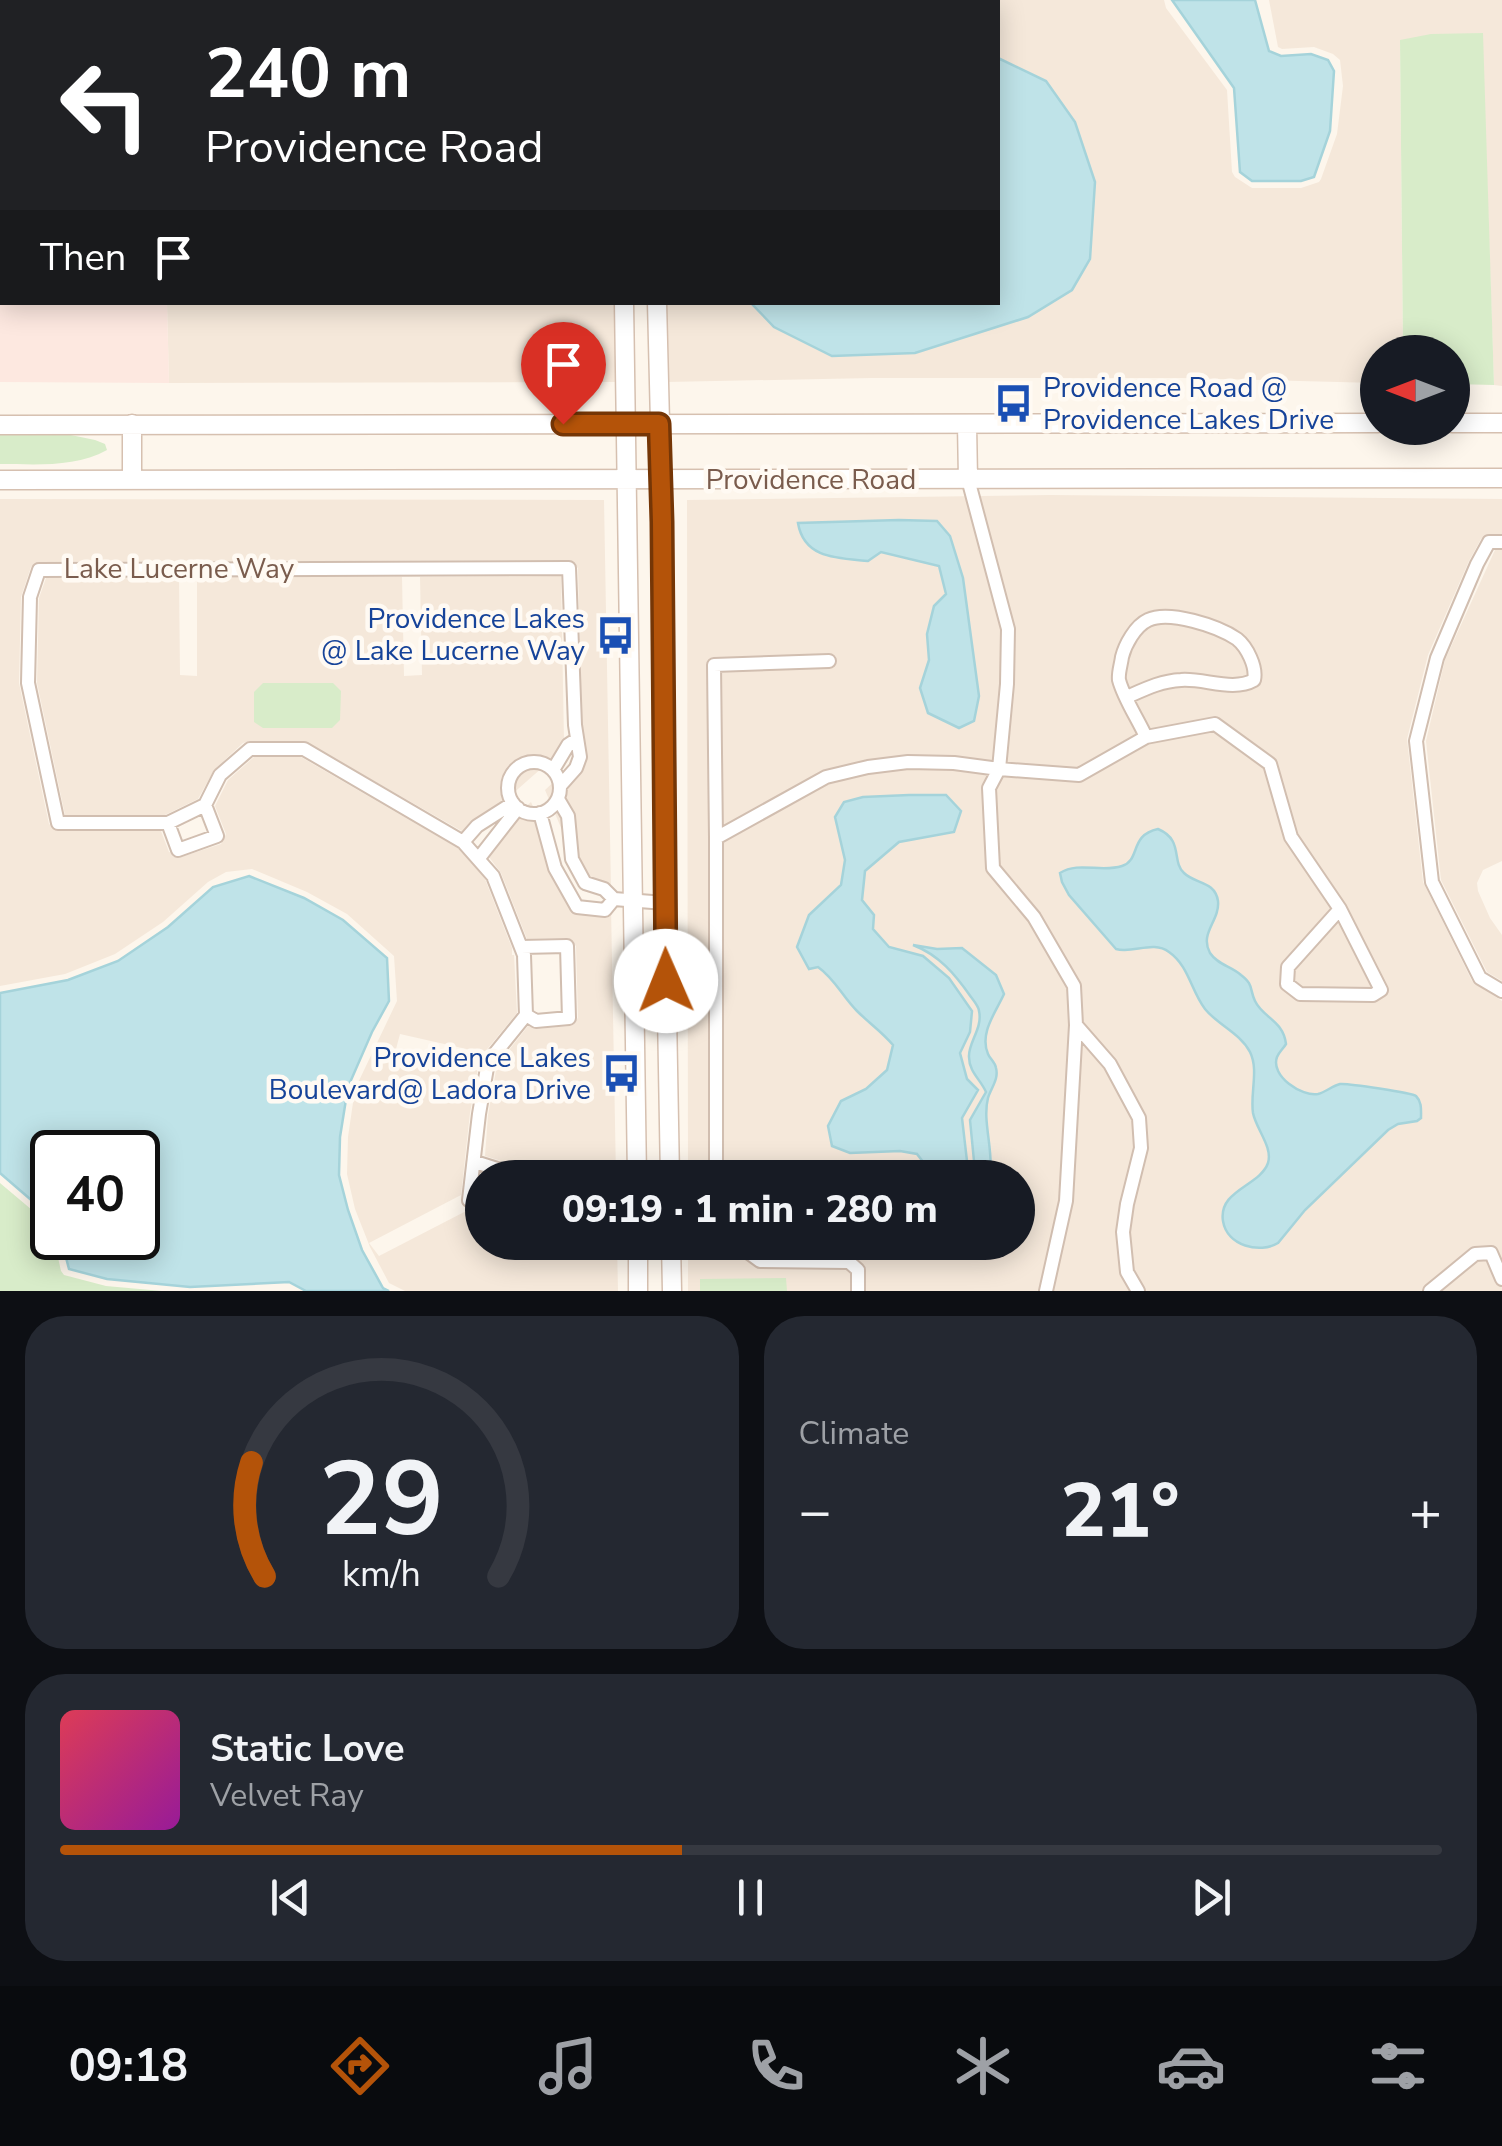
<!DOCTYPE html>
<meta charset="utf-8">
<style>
body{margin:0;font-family:"Nunito Sans",sans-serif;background:#242831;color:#f1f3f6;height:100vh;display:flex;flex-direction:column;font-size:38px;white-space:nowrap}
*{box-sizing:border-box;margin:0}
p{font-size:32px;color:#9ea1a6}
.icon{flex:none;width:55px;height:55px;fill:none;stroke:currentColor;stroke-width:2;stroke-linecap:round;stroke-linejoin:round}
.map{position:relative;height:1291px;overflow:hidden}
.sheet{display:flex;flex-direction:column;gap:25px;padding:25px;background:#0d0f14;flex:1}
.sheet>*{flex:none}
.guide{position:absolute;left:0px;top:0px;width:1000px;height:305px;box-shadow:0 5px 25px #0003;background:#202124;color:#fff;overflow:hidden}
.needle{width:65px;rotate:270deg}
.buttons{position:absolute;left:1360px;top:335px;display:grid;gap:20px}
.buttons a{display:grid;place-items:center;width:110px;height:110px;border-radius:50%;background:#171b24;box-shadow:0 5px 25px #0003;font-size:50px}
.speed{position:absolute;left:30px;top:1130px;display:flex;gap:20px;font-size:50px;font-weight:700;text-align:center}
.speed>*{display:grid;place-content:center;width:130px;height:130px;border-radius:50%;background:#171b24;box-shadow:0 5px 25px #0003;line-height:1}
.speed .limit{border:5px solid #111;border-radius:15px;background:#fff;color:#111}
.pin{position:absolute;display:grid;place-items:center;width:85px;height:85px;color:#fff;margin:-102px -42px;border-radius:50% 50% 50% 0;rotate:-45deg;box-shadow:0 0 10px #0007}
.pin .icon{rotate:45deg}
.me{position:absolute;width:110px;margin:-55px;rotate:359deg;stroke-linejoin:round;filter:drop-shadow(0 0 8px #0008)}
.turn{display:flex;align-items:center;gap:35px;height:210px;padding:0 40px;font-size:45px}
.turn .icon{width:130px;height:130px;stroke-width:2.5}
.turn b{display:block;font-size:70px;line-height:85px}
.then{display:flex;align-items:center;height:95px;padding:0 40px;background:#0003;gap:20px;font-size:38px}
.big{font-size:75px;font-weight:800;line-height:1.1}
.sheet .tile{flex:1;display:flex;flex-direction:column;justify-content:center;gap:15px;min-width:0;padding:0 35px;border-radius:40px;background:#242831}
.sheet .dial{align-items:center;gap:0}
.dial svg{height:260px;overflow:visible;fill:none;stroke:#363941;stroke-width:7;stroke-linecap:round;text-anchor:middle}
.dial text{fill:#f1f3f6;stroke:none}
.song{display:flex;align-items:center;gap:30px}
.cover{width:120px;height:120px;border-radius:15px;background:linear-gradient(135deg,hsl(350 70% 55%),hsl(300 70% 35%))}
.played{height:10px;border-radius:5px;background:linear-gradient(90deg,#b45309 45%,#363941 45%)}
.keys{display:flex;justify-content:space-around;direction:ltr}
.heat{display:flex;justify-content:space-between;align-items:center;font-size:55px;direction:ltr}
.sheet .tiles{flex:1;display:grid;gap:25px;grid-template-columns:1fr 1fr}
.tile:last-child{grid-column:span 2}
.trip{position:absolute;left:465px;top:1160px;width:570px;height:100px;border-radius:50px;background:#171b24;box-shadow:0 5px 25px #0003;font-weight:800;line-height:100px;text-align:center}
.dock{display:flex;height:160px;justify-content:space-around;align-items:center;background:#090b0e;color:#9ea1a6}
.dock .icon{width:70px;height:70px}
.dock .current{color:#b45309}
.dock b{font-size:45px;color:#f1f3f6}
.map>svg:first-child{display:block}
</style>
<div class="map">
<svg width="1502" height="1291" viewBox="0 0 1502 1291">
<rect width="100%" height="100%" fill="#fdf6ec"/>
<!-- residential -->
<path fill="#f5e8da" d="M662 0H1164L1166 8 1227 90 1232 172 1235 177 1252 188H1301L1319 182 1321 179 1337 134 1343 86 1340 60 1333 54 1314 47 1282 49 1278 47 1269 0H1502V386L1494 385 1482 33 1400 41 1403 352H1378L1377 383 1181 378H872L667 382 666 303 998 302V2H662Z
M167 303H615L616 382 169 383Z
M1050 495 1502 499V534H1489L1481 539 1469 561 1428 655 1407 739 1423 882 1472 981 1502 1001V1291H688V1243L1018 1242V1178L688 1177 687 500Z
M0 499 604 500 611 891 587 889 545 790 575 762 582 743 578 568 569 560 40 562 31 567 21 597 19 683 49 824 58 831H161L169 852 181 857 221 844 226 834 215 806 228 780 254 757H301L461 850 485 879 512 948V955H514L517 1013 484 1053 400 1034 396 1049 478 1068 470 1113 461 1195 369 1243 379 1256 470 1209 482 1214V1242L560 1243 572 1247 580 1243H617L618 1291H405L389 1283 370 1247 355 1209 347 1174 348 1137 355 1089 397 1001 394 956 347 914 307 892 252 869 226 872 208 882 163 922 115 954 65 974 0 986Z
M1495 550H1502V861L1483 870 1477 883 1478 891 1490 918 1502 935V981L1487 972 1441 880 1426 741 1445 660Z
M561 576 564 741 560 752 467 834 304 741H250L243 743 214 770 198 799 165 815H65L37 683 39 598 46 578 179 577 180 675 197 676V577H402L404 676 422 675 420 577Z
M531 802 572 899 580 905 611 907 616 1177H554L485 1156 488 1115 497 1065 528 1026 537 1029 569 1026 578 1018 576 946 567 938 527 939 501 873 480 845Z"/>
<!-- commercial -->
<path fill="#fde8e0" d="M0 82H2V302L167 303 169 383 0 382Z"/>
<!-- green -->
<path fill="#d8ecc9" d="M1483 33 1494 385 1453 384 1452 352H1403L1400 40 1431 34Z
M0 434H66L95 440 105 444 107 450C75 468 35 464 0 464Z
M263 683H333L341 691 340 720 332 728H263L254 722V692Z
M0 1183 51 1226 61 1271 64 1275 106 1286 162 1291H0Z
M786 1278 787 1291H700V1279Z"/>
<!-- water -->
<path fill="#bfe3e8" stroke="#a5d3da" stroke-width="2.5" d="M1172 0H1255L1269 51 1281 56 1311 54 1328 60 1334 71 1330 131 1314 177 1301 181H1252L1240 172 1234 88Z
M998 58 1046 81 1075 122 1095 182 1090 259 1072 290 1028 317 915 353 832 356 774 327 751 303 998 302Z
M899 520 937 521 950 536 963 578 979 696 974 721 959 728 928 713 920 688 929 660 927 634 934 606 946 594 939 566 881 552 868 561C838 558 804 559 798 523Z
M909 795H946L961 811 954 832 899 842 865 871 862 900 874 915 873 929 889 947 923 956 949 978 972 1011 970 1032 960 1053 967 1079 978 1090 962 1118 967 1161 961 1177H928L927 1167 917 1154 900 1151 850 1153 832 1146 828 1126 841 1101 866 1089 887 1070 893 1045C882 1032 869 1023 857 1011 842 996 835 979 818 967L809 969 797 947 809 915 841 885 845 860 835 817 844 802 863 797Z
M1158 829C1184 840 1171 861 1184 873 1195 884 1215 881 1218 901 1220 921 1199 933 1210 953 1218 965 1231 966 1241 975 1254 985 1249 988 1255 1001 1263 1018 1283 1020 1286 1044 1283 1049 1279 1052 1277 1057 1270 1076 1302 1097 1318 1094 1326 1092 1332 1086 1340 1084 1348 1083 1412 1093 1416 1096 1422 1102 1421 1110 1421 1118L1417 1121 1398 1124 1388 1130 1305 1210 1278 1243C1260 1254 1227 1246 1223 1221 1218 1190 1260 1186 1268 1163 1273 1147 1256 1129 1253 1113 1250 1093 1259 1070 1250 1052 1240 1033 1218 1025 1205 1009 1191 991 1189 966 1169 952 1153 940 1133 954 1116 949L1069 895 1062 882 1060 873C1079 861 1101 873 1122 866 1141 860 1129 835 1158 829Z
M249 876 304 898 343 920 387 958 389 1001 372 1032 348 1087 340 1137 339 1175 348 1210 362 1250 383 1288 389 1291H306L289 1282 190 1287 107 1279 69 1269 61 1238H138V1152H52V1218L0 1173V993L68 980 118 961 168 927 213 887Z
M913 945 937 949 962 948 996 975 1004 994C996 1012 979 1033 988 1054 990 1059 995 1062 996 1068 999 1079 991 1088 988 1098 982 1121 994 1151 990 1177H969L974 1161 970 1120 986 1092C981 1080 969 1072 969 1057 968 1043 983 1028 979 1011 979 1007 974 1001 971 997 955 974 939 955 913 945Z"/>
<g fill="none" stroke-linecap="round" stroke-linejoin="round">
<defs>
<path id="street" d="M496 0V2
M968 479 1008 629 1007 684 999 769 989 788 993 868 1034 917 1074 986 1076 1025 1066 1201 1046 1291
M1502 542H1489L1477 564 1437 658 1416 741 1432 882 1480 978 1502 991
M1127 697C1145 689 1161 681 1181 680 1204 678 1233 692 1254 680 1257 667 1247 647 1237 639 1218 626 1169 610 1148 620 1135 626 1125 645 1122 657 1121 665 1118 673 1119 680 1124 699 1138 719 1146 737
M508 788a26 26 0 1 1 52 0a26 26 0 1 1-52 0Z
M553 770 568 745 577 739
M558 799 568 816 572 859 585 883 604 889 614 899 665 903
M540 813 555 868 577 907 605 910 614 899
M168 823 178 850 217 836 205 805
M716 838 714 665 829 661
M463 842 477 826 513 803
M479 858 518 808
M521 947 567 946 569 1018 536 1021 526 1015
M1076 1025 1110 1064 1139 1118 1141 1148 1127 1204 1123 1232 1127 1272 1138 1291
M475 1162 526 1178
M716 1178V838L826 777 868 767 908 762 954 763 999 769 1079 775 1146 737 1215 724 1270 764 1291 837 1340 909 1381 990 1373 995 1300 994 1287 984 1288 967 1340 909
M482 1205 469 1200 479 1114 488 1062 526 1015 524 955 493 876 463 842 304 749H250L220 775 205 805 168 823H58L28 683 30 597 39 570 569 568 575 725 580 757 576 768 560 786
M734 1242 760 1261 849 1262 858 1270V1291
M1430 1291 1475 1254 1491 1253 1502 1279"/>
<path id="secondary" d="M653 0V2
M623 2V0
M624 302 637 1178
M657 302 662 503 665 903 670 1178
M1452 423H1502
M132 424V480
M967 424 968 479
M0 425 1378 423
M0 480 1502 478
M671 1242 672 1291
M638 1291V1242"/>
</defs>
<!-- street casing -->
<use href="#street" stroke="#d1beb0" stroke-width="16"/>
<!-- secondary casing -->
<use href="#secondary" stroke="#d6c0b0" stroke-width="21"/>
<!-- street -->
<use href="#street" stroke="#fff" stroke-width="12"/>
<!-- secondary -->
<use href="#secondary" stroke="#fff" stroke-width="18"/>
</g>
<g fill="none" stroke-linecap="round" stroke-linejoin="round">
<defs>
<path id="route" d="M563 424H659L662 522 666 981"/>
</defs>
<!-- route casing -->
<use href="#route" stroke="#753606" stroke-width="25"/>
<!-- route -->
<use href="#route" stroke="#b45309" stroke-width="18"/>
</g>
<!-- icons -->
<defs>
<symbol id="bus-bare" viewBox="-9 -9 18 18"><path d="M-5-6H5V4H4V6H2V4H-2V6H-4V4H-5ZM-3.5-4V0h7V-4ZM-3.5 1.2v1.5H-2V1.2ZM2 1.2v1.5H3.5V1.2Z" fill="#1a4fb4" stroke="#fffaf3" stroke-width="2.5" paint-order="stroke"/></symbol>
</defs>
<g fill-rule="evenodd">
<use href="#bus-bare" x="986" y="376" width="55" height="55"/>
<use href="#bus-bare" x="588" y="608" width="55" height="55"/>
<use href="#bus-bare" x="594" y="1046" width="55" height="55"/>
</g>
<g text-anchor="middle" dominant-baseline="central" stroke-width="9" stroke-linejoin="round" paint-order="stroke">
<!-- transit labels -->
<g font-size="28" fill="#164399" stroke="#fffaf3" text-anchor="end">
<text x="1043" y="388" text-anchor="start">Providence Road @<tspan x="1043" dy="32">Providence Lakes Drive</tspan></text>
<text x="585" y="619">Providence Lakes<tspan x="585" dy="32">@ Lake Lucerne Way</tspan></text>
<text x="591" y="1058">Providence Lakes<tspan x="591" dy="32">Boulevard@ Ladora Drive</tspan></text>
</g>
<!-- street labels -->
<g font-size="28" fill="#7a5c4d" stroke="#fffaf3">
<text x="811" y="480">Providence Road</text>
<text x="179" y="569">Lake Lucerne Way</text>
</g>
</g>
</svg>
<div class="buttons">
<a><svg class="needle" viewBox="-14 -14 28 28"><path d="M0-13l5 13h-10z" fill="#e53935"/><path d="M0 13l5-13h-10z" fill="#9ea1a6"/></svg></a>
</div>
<div class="speed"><div class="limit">40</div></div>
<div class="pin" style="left:563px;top:424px;background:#d93025"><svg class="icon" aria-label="arrive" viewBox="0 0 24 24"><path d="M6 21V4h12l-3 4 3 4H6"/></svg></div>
<svg class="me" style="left:666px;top:981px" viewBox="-20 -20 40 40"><circle r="19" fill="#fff"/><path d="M0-13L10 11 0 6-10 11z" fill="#b45309"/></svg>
<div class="trip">09:19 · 1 min · 280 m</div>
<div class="guide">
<div class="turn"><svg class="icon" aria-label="left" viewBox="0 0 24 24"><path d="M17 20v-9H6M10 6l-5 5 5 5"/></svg><div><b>240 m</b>Providence Road</div></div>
<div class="then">Then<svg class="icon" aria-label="arrive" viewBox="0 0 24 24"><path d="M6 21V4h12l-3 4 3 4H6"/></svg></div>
</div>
</div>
<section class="sheet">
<div class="tiles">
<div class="tile dial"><svg viewBox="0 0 100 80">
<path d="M14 69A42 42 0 1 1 86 69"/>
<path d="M14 69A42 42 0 0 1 10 34" stroke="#b45309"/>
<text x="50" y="56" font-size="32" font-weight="700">29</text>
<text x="50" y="72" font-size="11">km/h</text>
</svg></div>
<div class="tile"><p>Climate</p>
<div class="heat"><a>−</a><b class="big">21°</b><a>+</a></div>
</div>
<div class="tile">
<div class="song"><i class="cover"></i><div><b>Static Love</b><p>Velvet Ray</p></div></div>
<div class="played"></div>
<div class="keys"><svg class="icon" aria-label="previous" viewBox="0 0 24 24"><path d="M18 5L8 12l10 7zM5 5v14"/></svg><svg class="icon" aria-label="pause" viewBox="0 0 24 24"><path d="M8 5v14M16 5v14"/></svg><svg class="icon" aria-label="next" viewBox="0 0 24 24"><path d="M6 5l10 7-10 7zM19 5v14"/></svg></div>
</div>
</div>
</section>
<nav class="dock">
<b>09:18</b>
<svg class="icon current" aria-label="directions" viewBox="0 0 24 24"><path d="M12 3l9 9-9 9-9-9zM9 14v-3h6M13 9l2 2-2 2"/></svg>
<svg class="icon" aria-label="music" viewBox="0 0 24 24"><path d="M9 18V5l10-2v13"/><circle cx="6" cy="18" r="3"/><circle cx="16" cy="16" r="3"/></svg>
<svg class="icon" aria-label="phone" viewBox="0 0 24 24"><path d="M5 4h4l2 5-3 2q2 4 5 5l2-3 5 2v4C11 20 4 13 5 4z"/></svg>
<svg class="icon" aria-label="climate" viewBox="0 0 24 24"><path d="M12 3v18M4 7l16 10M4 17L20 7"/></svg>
<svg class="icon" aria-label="car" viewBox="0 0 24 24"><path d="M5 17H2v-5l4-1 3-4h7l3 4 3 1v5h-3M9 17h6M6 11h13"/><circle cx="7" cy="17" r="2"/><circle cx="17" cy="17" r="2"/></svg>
<svg class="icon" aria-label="filters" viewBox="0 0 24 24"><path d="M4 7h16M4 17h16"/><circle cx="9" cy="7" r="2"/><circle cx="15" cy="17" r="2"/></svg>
</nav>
